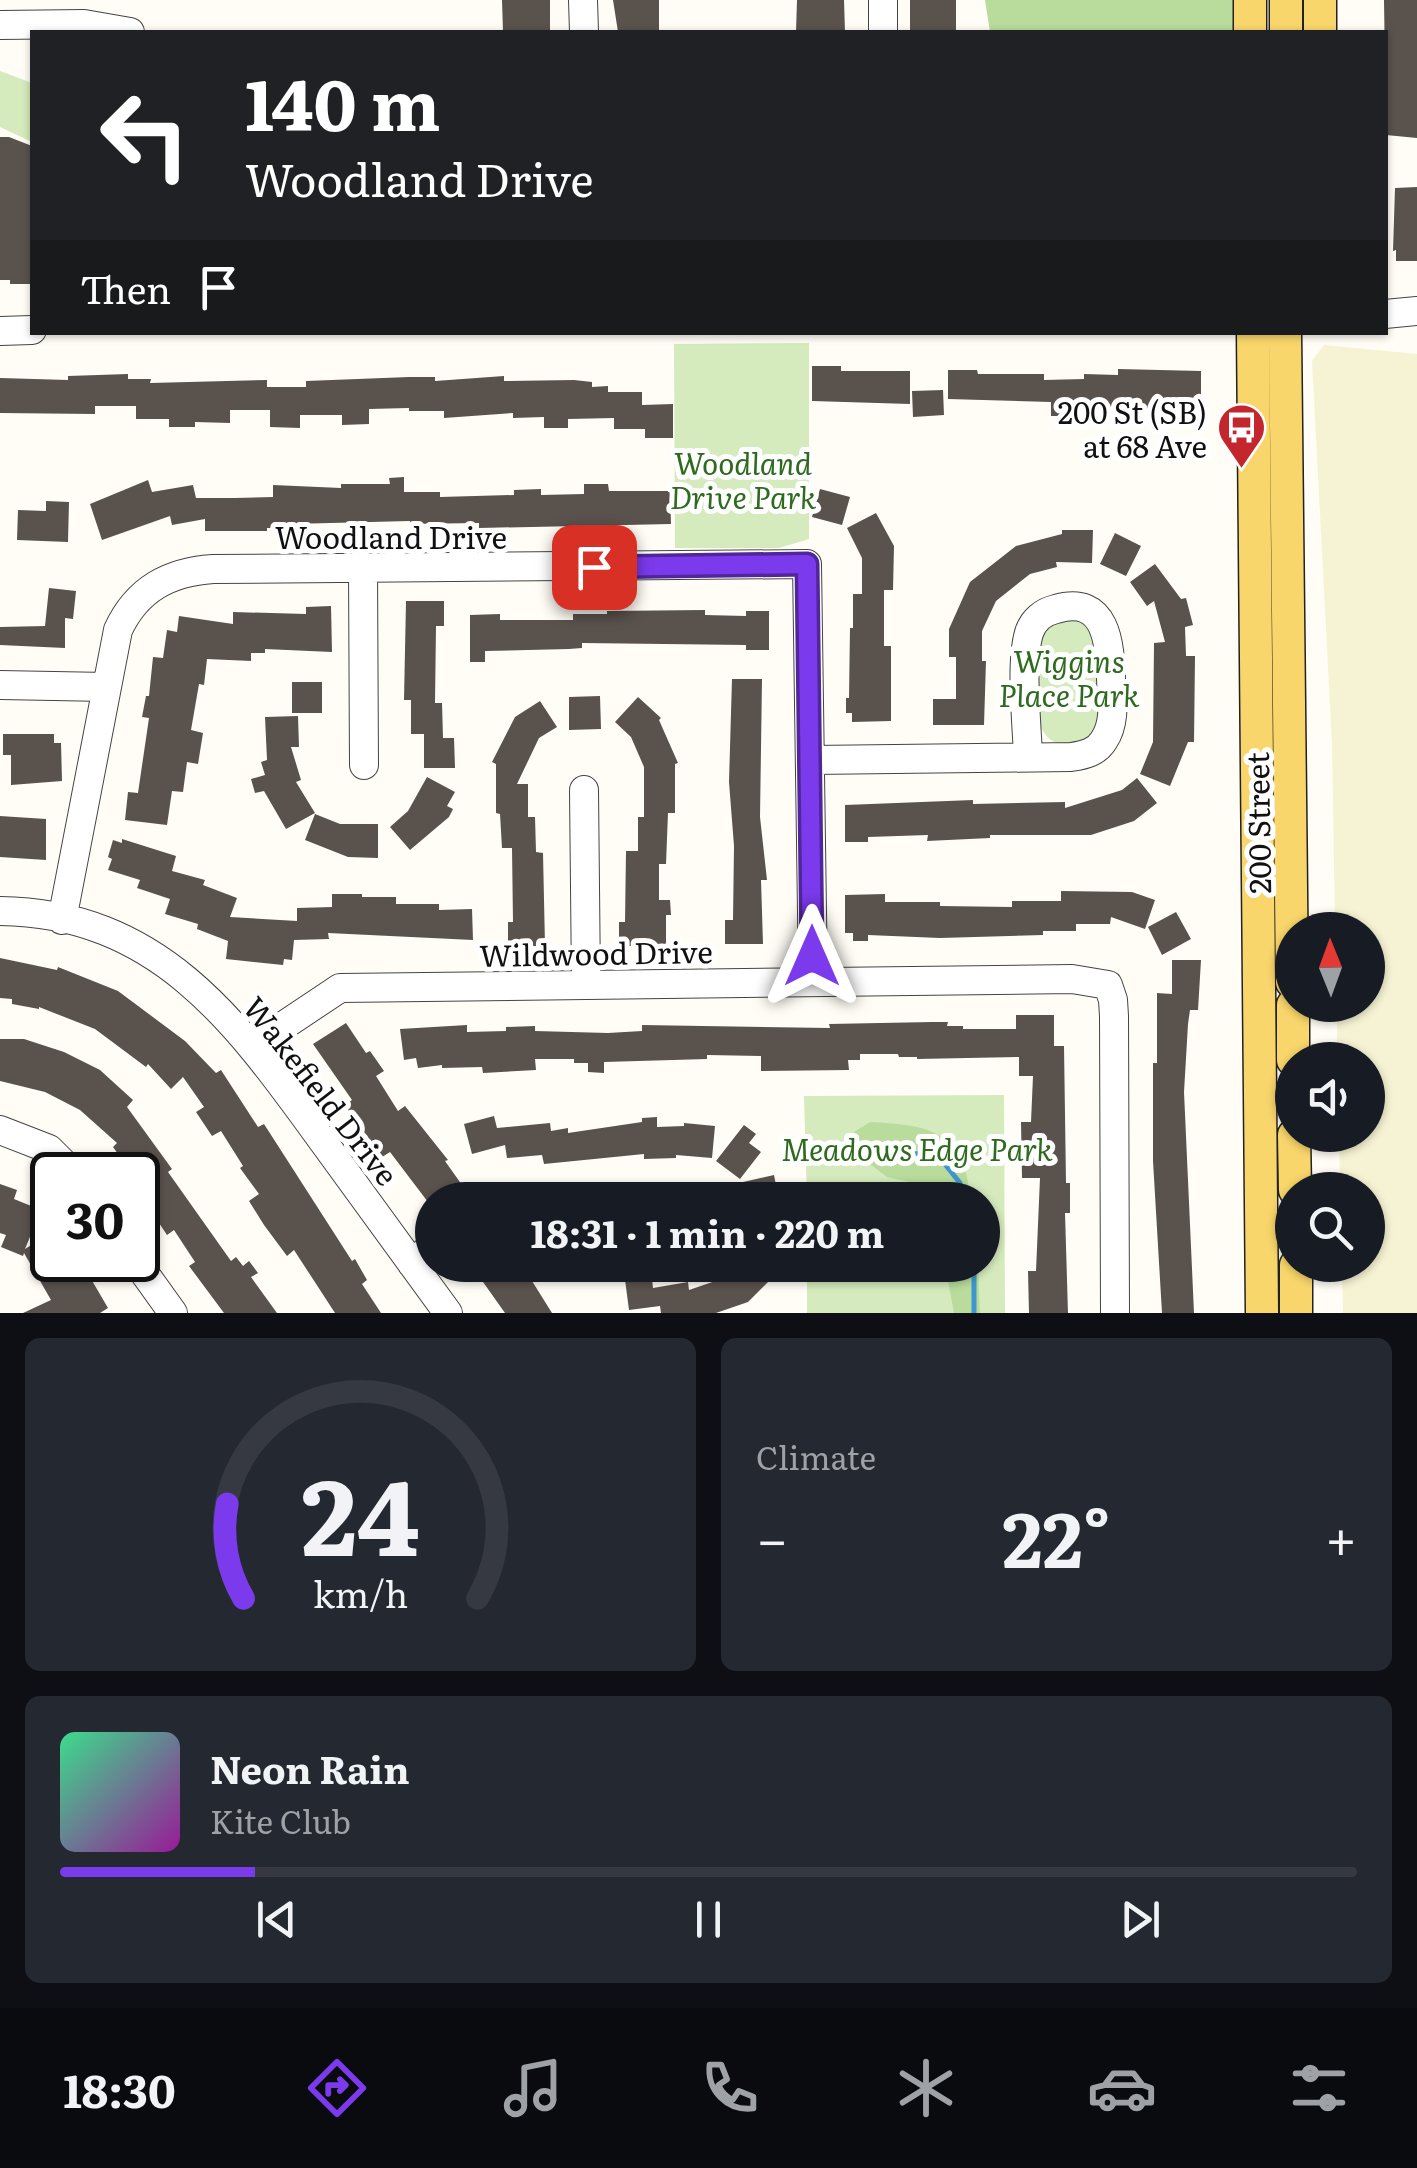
<!DOCTYPE html>
<meta charset="utf-8">
<style>
body{margin:0;font-family:Literata,serif;background:#242831;color:#f1f3f6;height:100vh;display:flex;flex-direction:column;font-size:38px;white-space:nowrap}
*{box-sizing:border-box;margin:0}
p{font-size:32px;color:#9ea1a6}
.icon{flex:none;width:55px;height:55px;fill:none;stroke:currentColor;stroke-width:2;stroke-linecap:round;stroke-linejoin:round}
.map{position:relative;height:1313px;overflow:hidden}
.drawer{display:flex;flex-direction:column;gap:25px;padding:25px;background:#0d0f14;flex:1}
.drawer>*{flex:none}
.banner{position:absolute;left:30px;top:30px;width:1358px;height:305px;border-radius:0px;box-shadow:0 2px 8px #0004;background:#202124;color:#fff;overflow:hidden}
.needle{width:65px;rotate:359deg}
.tools{position:absolute;left:1275px;top:912px;display:grid;gap:20px}
.tools a{display:grid;place-items:center;width:110px;height:110px;border-radius:50%;background:#171b24;box-shadow:0 2px 8px #0004;font-size:50px}
.speed{position:absolute;left:30px;top:1152px;display:flex;gap:20px;font-size:50px;font-weight:700;text-align:center}
.speed>*{display:grid;place-content:center;width:130px;height:130px;border-radius:50%;background:#171b24;box-shadow:0 2px 8px #0004;line-height:1}
.speed .limit{border:5px solid #111;border-radius:15px;background:#fff;color:#111}
.pin{position:absolute;display:grid;place-items:center;width:85px;height:85px;color:#fff;margin:-42px;border-radius:20px;box-shadow:0 5px 15px #0006}
.me{position:absolute;width:110px;margin:-55px;rotate:0deg;stroke-linejoin:round;filter:drop-shadow(0 0 8px #0008)}
.turn{display:flex;align-items:center;gap:35px;height:210px;padding:0 50px;font-size:45px}
.turn .icon{width:130px;height:130px;stroke-width:2.5}
.turn b{display:block;font-size:70px;line-height:85px}
.then{display:flex;align-items:center;height:95px;padding:0 50px;background:#0003;gap:20px;font-size:38px}
.big{font-size:75px;font-weight:700;line-height:1.1}
.drawer .card{flex:1;display:flex;flex-direction:column;justify-content:center;gap:15px;min-width:0;padding:0 35px;border-radius:15px;background:#242831}
.drawer .dial{align-items:center;gap:0}
.dial svg{height:260px;overflow:visible;fill:none;stroke:#363941;stroke-width:7;stroke-linecap:round;text-anchor:middle}
.dial text{fill:#f1f3f6;stroke:none}
.song{display:flex;align-items:center;gap:30px}
.cover{width:120px;height:120px;border-radius:15px;background:linear-gradient(135deg,hsl(150 70% 55%),hsl(300 70% 35%))}
.played{height:10px;border-radius:5px;background:linear-gradient(90deg,#7c3aed 15%,#363941 15%)}
.keys{display:flex;justify-content:space-around;direction:ltr}
.heat{display:flex;justify-content:space-between;align-items:center;font-size:55px;direction:ltr}
.drawer .tiles{flex:1;display:grid;gap:25px;grid-template-columns:1fr 1fr}
.card:last-child{grid-column:span 2}
.trip{position:absolute;left:415px;top:1182px;width:585px;height:100px;border-radius:50px;background:#171b24;box-shadow:0 2px 8px #0004;font-weight:700;line-height:100px;text-align:center}
.tabs{display:flex;height:160px;justify-content:space-around;align-items:center;background:#090b0e;color:#9ea1a6}
.tabs .icon{width:70px;height:70px}
.tabs .on{color:#7c3aed}
.tabs b{font-size:45px;color:#f1f3f6}
.map>svg:first-child{display:block}
</style>
<div class="map">
<svg width="1417" height="1313" viewBox="0 0 1417 1313">
<rect width="100%" height="100%" fill="#fffdf5"/>
<!-- farmland -->
<path fill="#f6f3d4" d="M1324 345 1417 354V1313H1343L1342 1265H1368V1190H1340L1339 1135H1368V1060H1337V1005H1368V930H1335L1332 744 1312 361Z"/>
<!-- green -->
<path fill="#d5ebbd" d="M0 71 32 83V142L0 127Z
M809 343V539L779 548H675L674 344Z
M1056 620H1081L1097 636C1098 660 1104 702 1098 723 1090 746 1056 754 1043 731 1035 718 1035 643 1044 630 1047 626 1052 624 1056 620Z
M1004 1095 1005 1313H807V1265H982V1200H807L804 1096Z"/>
<!-- forest -->
<path fill="#b9dc9c" d="M985 0H1235L1236 32H990Z
M870 1122C930 1125 966 1131 970 1200H925L919 1184 887 1177 870 1164 854 1141V1132Z
M945 1265H978L980 1313H954Z"/>
<g fill="none" stroke-linecap="round" stroke-linejoin="round">
<!-- stream -->
<path stroke="#3f96cf" stroke-width="5" d="M874 1153 937 1154 960 1183 963 1200
M974 1265V1313"/>
</g>
<!-- building -->
<path fill="#5a524d" d="M502 0H550V32H503Z
M613 0H659V32H618Z
M797 0H844L845 32H796Z
M910 0H956V32H910Z
M1384 0H1417V138L1386 135Z
M0 137H9L32 146V284H10V280H0Z
M1417 187V261H1396V250L1393 251 1395 188Z
M812 366H841V371H910V404L812 401Z
M1118 369 1201 371V409H1080V416H1051V402L948 399V370H977L978 374H1044V380L1084 379V374L1118 375Z
M128 374V379H151L150 383 267 380V387H306V381L409 377H435V381L504 376V381L574 380 592 382V387L608 386V392H642V405L673 404V438H645V429H614V418L568 419V428H544V417L513 418V413L444 418V411H409V408L369 409V424L342 425V415H300V428L270 427V410H230V423L195 422V427H169V419H136V406H95V414L0 413V378L68 380V376Z
M943 390 944 415 913 417 912 391Z
M404 477V492H440V497L514 495V490L541 489V495L584 494V484H608L609 491H670L671 524 479 528V523L410 524V521L291 524V528H267V531H205V519L172 525 170 516 102 540 90 504 148 480 152 492 193 485 196 498H234L273 497V485L341 488V484H390L389 478Z
M820 489 850 497 842 525 812 517Z
M46 501 69 502 68 542 17 540 18 510 46 511Z
M876 513 894 546 893 590H884V646H891V721L852 722V713H846V698H849L850 628H853V594H862V558L847 528Z
M1062 530H1093L1092 563 1056 562 1057 567 1030 574 996 601 982 631V661H986L984 725H933V699H956V657H949V629L970 582 1016 546 1062 534Z
M1115 533 1141 546 1126 576 1100 564Z
M1155 564 1181 599 1186 598 1193 625 1185 627 1186 656H1195L1194 742H1188L1170 786 1140 774 1153 742 1154 643 1165 642 1154 601 1147 606 1130 582Z
M49 588 76 591 73 619 65 618V648L0 645V627L45 626Z
M406 601H444V626H436L435 703H442L443 738H454L455 768H424V734H411V700H404Z
M331 606 332 652 265 649V653H251V661L207 659 204 685 199 684 191 730 203 733 198 764 187 762 183 792 172 791 167 825 125 820 128 792 138 793 149 718 142 717 146 696H149L153 657 163 658 167 630 177 632 179 616 233 624V612L306 614V607Z
M705 610V615L746 616V611H769V650H746V645L582 643V648L569 649 485 651V662H470V615L500 614V620H573V614H607V611Z
M732 679H762L760 817 767 880H761L763 944H725V920H733L734 846 729 782Z
M292 682H322V713H292Z
M600 696 601 729 569 730V697Z
M638 697 661 718 659 720 678 763 675 764V813H668L666 864H659V900H670L671 915H666V946H627V939H619V922H625L626 851H638V817H644V767L631 737 615 722Z
M540 701 557 727 539 738 517 784H528V817H535L536 852 543 853 545 946H508V922H513L512 848H502L500 814 496 813V764L492 762 515 717Z
M298 716 299 747H291L301 780 296 782 315 813 286 829 264 791 255 793 251 779 265 775 261 762 267 760 265 717Z
M3 734H54V743H61L62 781 11 785V755H3Z
M427 777 455 792 447 806 453 809 449 817 410 850 390 827 408 811Z
M1137 778 1157 803 1134 821 1091 835H990V838L927 841 928 835 868 837V842H845V805L973 800V804L1065 802V808L1122 790Z
M315 814 340 824H378V858L348 857 305 840Z
M0 816 46 819V860L0 857Z
M122 839 176 856 172 871 205 880 203 885 237 898 230 917 297 921V908L332 907V894H362V897H396V904H439V910L472 909 473 940 328 933 329 939 294 940 292 960 284 959 283 965 226 959 228 941 197 929 198 924 165 914 170 899 137 888 140 880 108 870 112 859 108 857 113 840 122 843Z
M1061 891 1132 892 1155 900 1145 929 1111 917 1110 924H1076V931H1043V935L940 938 868 935V941H853V933H845V895L885 894V902H940V906L1012 907V901H1061Z
M1176 912 1191 939 1162 955 1148 927Z
M0 958 57 970 58 967 118 991 185 1041 216 1073 221 1070 258 1127 264 1124 352 1261 355 1259 367 1280 362 1284 381 1313H335L294 1250 287 1256 264 1225 249 1201 259 1194 240 1168 243 1166 221 1131 212 1136 196 1112 204 1107 183 1077 171 1089 148 1064 146 1067 95 1029 39 1007V1009L12 1004V999L0 998Z
M1172 960H1201L1198 1010H1190L1188 1024 1184 1092 1194 1313H1162L1153 1161V1063H1157V993L1172 994Z
M1016 1015H1054V1046H1064L1066 1183H1070V1213H1065L1068 1313H1029L1028 1271H1036L1040 1178H1022L1021 1122H1031L1033 1076H1019V1057L917 1059V1057H899L898 1054H860V1060H848L849 1070 761 1071V1056L707 1055V1059L604 1062V1073L588 1072V1063H574V1059H535L536 1070 483 1073 482 1067 442 1068V1065L418 1068 416 1058 404 1060 400 1029 467 1025V1032L506 1031V1027L535 1026V1031L608 1033 642 1031V1025L830 1028 829 1024 932 1022H948L947 1026H963V1029H1016Z
M346 1023 366 1053 370 1051 384 1071 376 1076 398 1111 405 1106 448 1160 445 1161 462 1185 440 1200H432L431 1206 390 1152 379 1159 345 1105 352 1100 313 1044Z
M0 1039H24L64 1052 100 1070 133 1100 127 1107 172 1169 168 1172 231 1261 236 1257 243 1266 249 1261 258 1273 251 1277 277 1313H224L189 1266 195 1262 174 1230 167 1235 151 1211 138 1188V1175H112L126 1165 113 1147 117 1143 80 1110 45 1092 0 1081Z
M494 1116 497 1128 550 1123 551 1131 568 1128V1133L642 1122V1118L657 1117V1127L684 1126V1123L715 1126 712 1158 676 1155V1158L644 1159V1154L544 1164 542 1155 507 1158 505 1145 472 1154 464 1124Z
M744 1125 756 1134 749 1143 761 1152 740 1179 716 1161Z
M774 1175 779 1200H747L743 1182Z
M0 1184 17 1190 14 1199 41 1210 25 1249 52 1232V1260H80L108 1308 100 1313H23L51 1300 24 1253 23 1256 1 1247 6 1235 0 1233Z
M471 1265H522L552 1313H505Z
M739 1265H757L771 1279 748 1302 716 1313H661L660 1306 629 1310 624 1272 651 1269 653 1288 688 1282 689 1290 727 1277Z"/>
<g fill="none" stroke-linecap="round" stroke-linejoin="round">
<defs>
<path id="minor" d="M583 0 584 32
M0 25 84 24 130 32
M883 32V0
M1385 314 1417 311
M0 331 32 330
M363 568 364 765
M0 685 107 687
M812 760 1071 757C1085 755 1097 752 1104 740 1116 722 1112 699 1111 679 1110 645 1107 594 1056 609 1043 612 1033 620 1029 633 1020 663 1027 724 1028 757
M584 790 586 984
M0 911C160 913 237 1023 322 1140 364 1197 406 1255 448 1313
M62 920 118 630C137 589 169 572 213 569L807 564 813 982
M253 1046 340 988 1072 979 1108 985 1113 1000 1114 1016 1115 1313
M0 1130 49 1149 75 1175
M135 1260 173 1313
M412 1264 432 1246"/>
<path id="major" d="M1250 0V32
M1320 0V32
M1286 32V0
M1253 332 1262 1313
M1285 332 1292 982
M1293 1005V1060
M1294 1135 1295 1190
M1296 1265V1313"/>
</defs>
<!-- minor casing -->
<use href="#minor" stroke="#444" stroke-width="30"/>
<!-- major casing -->
<use href="#major" stroke="#222" stroke-width="35"/>
<!-- minor -->
<use href="#minor" stroke="#fff" stroke-width="28"/>
<!-- major -->
<use href="#major" stroke="#f9d66b" stroke-width="32"/>
</g>
<g fill="none" stroke-linecap="round" stroke-linejoin="round">
<defs>
<path id="route" d="M594 567 807 564 812 956"/>
</defs>
<!-- route casing -->
<use href="#route" stroke="#51269a" stroke-width="25"/>
<!-- route -->
<use href="#route" stroke="#7c3aed" stroke-width="18"/>
</g>
<!-- icons -->
<defs>
<symbol id="bus-pin" viewBox="-11 -11 22 30"><path d="M0 17L-7.5 6A9.5 9.5 0 1 1 7.5 6Z" fill="#c4262e" stroke="#fff"/><path d="M-5-6H5V4H4V6H2V4H-2V6H-4V4H-5ZM-3.5-4V0h7V-4ZM-3.5 1.2v1.5H-2V1.2ZM2 1.2v1.5H3.5V1.2Z" fill="#fff"/></symbol>
</defs>
<g fill-rule="evenodd">
<use href="#bus-pin" x="1214" y="400" width="55" height="75"/>
</g>
<g text-anchor="middle" dominant-baseline="central" stroke-width="10" stroke-linejoin="round" paint-order="stroke">
<!-- poi labels -->
<g font-size="30" fill="#111" stroke="#fff" text-anchor="end">
<text x="1207" y="411">200 St (SB)<tspan x="1207" dy="34">at 68 Ave</tspan></text>
</g>
<!-- park labels -->
<g font-size="30" font-style="italic" fill="#2f6b1f" stroke="#fff">
<text x="743" y="462">Woodland<tspan x="743" dy="34">Drive Park</tspan></text>
<text x="1069" y="660">Wiggins<tspan x="1069" dy="34">Place Park</tspan></text>
<text x="917" y="1148">Meadows Edge Park</text>
</g>
<!-- street labels -->
<g font-size="30" fill="#111" stroke="#fff">
<text x="391" y="536">Woodland Drive</text>
<text transform="translate(1257 823) rotate(-91)">200 Street</text>
<text transform="translate(596 952) rotate(-1)">Wildwood Drive</text>
<text transform="translate(322 1090) rotate(52)">Wakefield Drive</text>
</g>
</g>
</svg>
<div class="tools">
<a><svg class="needle" viewBox="-14 -14 28 28"><path d="M0-13l5 13h-10z" fill="#e53935"/><path d="M0 13l5-13h-10z" fill="#9ea1a6"/></svg></a>
<a><svg class="icon" aria-label="sound" viewBox="0 0 24 24"><path d="M4 9h4l5-4v14l-5-4H4zM17 9q2 3 0 6"/></svg></a>
<a><svg class="icon" aria-label="search" viewBox="0 0 24 24"><circle cx="10" cy="10" r="6"/><path d="M15 15l6 6"/></svg></a>
</div>
<div class="speed"><div class="limit">30</div></div>
<div class="pin" style="left:594px;top:567px;background:#d93025"><svg class="icon" aria-label="arrive" viewBox="0 0 24 24"><path d="M6 21V4h12l-3 4 3 4H6"/></svg></div>
<svg class="me" style="left:812px;top:956px" viewBox="-20 -20 40 40"><path d="M0-17L14 15 0 8-14 15z" fill="#7c3aed" stroke="#fff" stroke-width="4"/></svg>
<div class="trip">18:31 · 1 min · 220 m</div>
<div class="banner">
<div class="turn"><svg class="icon" aria-label="left" viewBox="0 0 24 24"><path d="M17 20v-9H6M10 6l-5 5 5 5"/></svg><div><b>140 m</b>Woodland Drive</div></div>
<div class="then">Then<svg class="icon" aria-label="arrive" viewBox="0 0 24 24"><path d="M6 21V4h12l-3 4 3 4H6"/></svg></div>
</div>
</div>
<section class="drawer">
<div class="tiles">
<div class="card dial"><svg viewBox="0 0 100 80">
<path d="M14 69A42 42 0 1 1 86 69"/>
<path d="M14 69A42 42 0 0 1 9 40" stroke="#7c3aed"/>
<text x="50" y="56" font-size="32" font-weight="700">24</text>
<text x="50" y="72" font-size="11">km/h</text>
</svg></div>
<div class="card"><p>Climate</p>
<div class="heat"><a>−</a><b class="big">22°</b><a>+</a></div>
</div>
<div class="card">
<div class="song"><i class="cover"></i><div><b>Neon Rain</b><p>Kite Club</p></div></div>
<div class="played"></div>
<div class="keys"><svg class="icon" aria-label="previous" viewBox="0 0 24 24"><path d="M18 5L8 12l10 7zM5 5v14"/></svg><svg class="icon" aria-label="pause" viewBox="0 0 24 24"><path d="M8 5v14M16 5v14"/></svg><svg class="icon" aria-label="next" viewBox="0 0 24 24"><path d="M6 5l10 7-10 7zM19 5v14"/></svg></div>
</div>
</div>
</section>
<nav class="tabs">
<b>18:30</b>
<svg class="icon on" aria-label="directions" viewBox="0 0 24 24"><path d="M12 3l9 9-9 9-9-9zM9 14v-3h6M13 9l2 2-2 2"/></svg>
<svg class="icon" aria-label="music" viewBox="0 0 24 24"><path d="M9 18V5l10-2v13"/><circle cx="6" cy="18" r="3"/><circle cx="16" cy="16" r="3"/></svg>
<svg class="icon" aria-label="phone" viewBox="0 0 24 24"><path d="M5 4h4l2 5-3 2q2 4 5 5l2-3 5 2v4C11 20 4 13 5 4z"/></svg>
<svg class="icon" aria-label="climate" viewBox="0 0 24 24"><path d="M12 3v18M4 7l16 10M4 17L20 7"/></svg>
<svg class="icon" aria-label="car" viewBox="0 0 24 24"><path d="M5 17H2v-5l4-1 3-4h7l3 4 3 1v5h-3M9 17h6M6 11h13"/><circle cx="7" cy="17" r="2"/><circle cx="17" cy="17" r="2"/></svg>
<svg class="icon" aria-label="filters" viewBox="0 0 24 24"><path d="M4 7h16M4 17h16"/><circle cx="9" cy="7" r="2"/><circle cx="15" cy="17" r="2"/></svg>
</nav>
